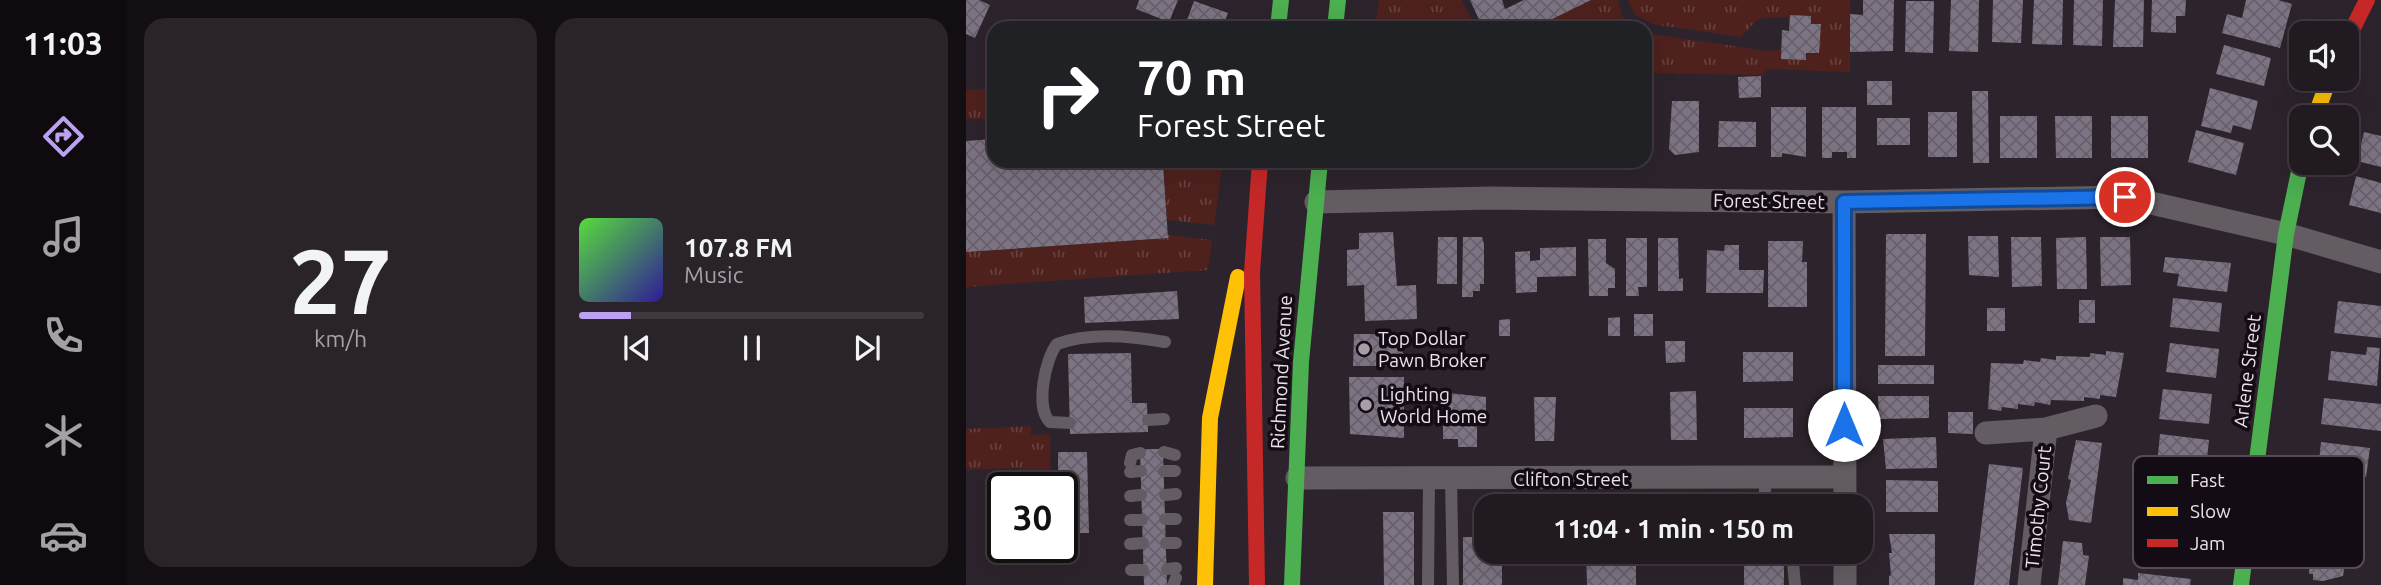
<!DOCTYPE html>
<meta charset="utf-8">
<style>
body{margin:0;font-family:Ubuntu,sans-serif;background:#2a232a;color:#f1f3f6;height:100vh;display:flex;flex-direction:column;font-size:26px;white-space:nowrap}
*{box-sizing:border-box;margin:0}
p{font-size:23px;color:#a2a1a5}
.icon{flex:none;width:38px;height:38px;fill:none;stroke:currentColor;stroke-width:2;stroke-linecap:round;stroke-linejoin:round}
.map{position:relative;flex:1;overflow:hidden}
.sheet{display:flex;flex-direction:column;gap:18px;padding:18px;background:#130e12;width:840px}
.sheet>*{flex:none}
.top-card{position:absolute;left:21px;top:21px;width:665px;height:147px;border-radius:21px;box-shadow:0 7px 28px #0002,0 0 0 2px #3f383f;background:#202124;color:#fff;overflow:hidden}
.controls{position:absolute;left:1323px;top:21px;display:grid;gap:14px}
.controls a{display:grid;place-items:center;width:70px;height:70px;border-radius:14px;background:#221a21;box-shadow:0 7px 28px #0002,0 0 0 2px #3f383f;font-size:35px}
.speed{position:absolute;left:21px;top:472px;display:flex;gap:14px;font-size:35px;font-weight:700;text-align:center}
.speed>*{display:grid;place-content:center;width:91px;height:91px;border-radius:50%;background:#221a21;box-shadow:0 7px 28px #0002,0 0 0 2px #3f383f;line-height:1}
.speed .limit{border:4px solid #111;border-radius:10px;background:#fff;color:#111}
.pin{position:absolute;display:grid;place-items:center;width:60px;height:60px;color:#fff;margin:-30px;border:4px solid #fff;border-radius:50%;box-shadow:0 2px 7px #0007}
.me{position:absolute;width:77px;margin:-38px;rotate:0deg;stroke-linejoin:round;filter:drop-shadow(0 0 5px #0008)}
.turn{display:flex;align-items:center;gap:24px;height:147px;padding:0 35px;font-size:32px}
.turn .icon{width:91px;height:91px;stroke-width:2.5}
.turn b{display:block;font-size:49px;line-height:60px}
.sheet .card{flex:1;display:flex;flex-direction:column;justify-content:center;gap:10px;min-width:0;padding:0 24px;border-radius:21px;background:#2a232a}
.sheet .dial{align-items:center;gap:0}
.dial b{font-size:91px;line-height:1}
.song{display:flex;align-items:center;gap:21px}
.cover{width:84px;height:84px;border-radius:10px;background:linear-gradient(135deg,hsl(110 70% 55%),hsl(250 70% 35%))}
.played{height:7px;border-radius:4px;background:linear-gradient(90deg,#bca0f2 15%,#3f383f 15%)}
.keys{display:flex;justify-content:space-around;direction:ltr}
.sheet .tiles{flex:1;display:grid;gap:18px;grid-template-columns:repeat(2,1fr)}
.trip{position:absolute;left:508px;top:494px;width:399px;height:70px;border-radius:21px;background:#221a21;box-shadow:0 7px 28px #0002,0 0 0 2px #3f383f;font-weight:600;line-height:70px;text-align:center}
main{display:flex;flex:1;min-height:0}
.tab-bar{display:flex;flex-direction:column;width:126px;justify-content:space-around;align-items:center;background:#0e0a0d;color:#a2a1a5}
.tab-bar .icon{width:49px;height:49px}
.tab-bar .active{color:#bca0f2}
.tab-bar b{font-size:32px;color:#f1f3f6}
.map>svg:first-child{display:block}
</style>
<main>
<nav class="tab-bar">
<b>11:03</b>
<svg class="icon active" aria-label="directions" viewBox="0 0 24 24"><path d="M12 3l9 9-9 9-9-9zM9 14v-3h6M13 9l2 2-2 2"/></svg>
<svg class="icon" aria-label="music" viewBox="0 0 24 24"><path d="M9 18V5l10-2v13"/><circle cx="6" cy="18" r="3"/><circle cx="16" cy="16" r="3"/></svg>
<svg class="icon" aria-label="phone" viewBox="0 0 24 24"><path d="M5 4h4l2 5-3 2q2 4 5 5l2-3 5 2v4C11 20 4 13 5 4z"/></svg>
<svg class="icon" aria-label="climate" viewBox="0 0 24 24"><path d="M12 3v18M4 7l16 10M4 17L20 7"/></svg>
<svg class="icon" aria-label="car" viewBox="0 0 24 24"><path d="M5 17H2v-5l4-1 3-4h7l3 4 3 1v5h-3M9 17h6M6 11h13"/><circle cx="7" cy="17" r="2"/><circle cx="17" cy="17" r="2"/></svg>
</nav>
<section class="sheet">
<div class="tiles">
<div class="card dial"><b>27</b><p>km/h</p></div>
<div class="card">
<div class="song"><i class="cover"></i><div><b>107.8 FM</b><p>Music</p></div></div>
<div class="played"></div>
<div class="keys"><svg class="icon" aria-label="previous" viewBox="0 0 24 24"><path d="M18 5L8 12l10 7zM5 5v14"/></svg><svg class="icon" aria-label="pause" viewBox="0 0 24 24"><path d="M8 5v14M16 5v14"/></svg><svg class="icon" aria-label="next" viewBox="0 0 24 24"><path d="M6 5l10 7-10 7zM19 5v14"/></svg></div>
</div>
</div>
</section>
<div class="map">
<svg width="1415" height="585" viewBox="0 0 1415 585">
<defs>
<pattern id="grass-tufts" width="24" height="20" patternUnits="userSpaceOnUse" patternTransform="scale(1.75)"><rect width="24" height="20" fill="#4e211d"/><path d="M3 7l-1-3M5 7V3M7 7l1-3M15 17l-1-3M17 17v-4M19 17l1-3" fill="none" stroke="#68413e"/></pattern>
<pattern id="building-cross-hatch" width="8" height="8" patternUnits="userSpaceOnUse" patternTransform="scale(1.75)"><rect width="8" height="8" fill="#7d7483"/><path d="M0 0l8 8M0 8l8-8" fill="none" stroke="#67606b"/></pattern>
</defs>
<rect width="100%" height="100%" fill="#2d232c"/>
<!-- grass -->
<path fill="url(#grass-tufts)" d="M413 0H495L511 28H409Z
M625 0H652L656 16 667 28H568Z
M662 0H884V72L799 69 798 75 679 73V33L801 51 815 50V59L839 60 854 24H845V16L797 18 789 22 775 37 686 24 668 14Z
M28 88V119H0V90Z
M213 161H257L248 225 201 220 197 164Z
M202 235 246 240 242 270 0 287V252L201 238Z
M65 426V435L84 434 85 488H75L74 475H59L52 468 0 470V429Z"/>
<!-- building -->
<path fill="url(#building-cross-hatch)" d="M0 0H13L24 5 9 38 0 34Z
M173 0H212L203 22 170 9Z
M504 0H536L539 9 558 0H625L568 28H517Z
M897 0H928L927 51 884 52V14L897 15Z
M985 0H1013L1012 52 983 51Z
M1027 0H1057L1055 43 1026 42Z
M1068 0H1097L1096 45 1066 44Z
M1108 0H1137L1136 46 1107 45Z
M1149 0H1178L1177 47H1147Z
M1186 0H1220L1219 16H1210V33L1185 32Z
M1280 0H1312L1326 4 1314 48 1256 33 1261 14 1276 18Z
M228 1 262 13 256 28H218Z
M940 1H968L967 53 939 52Z
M824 15 845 16V24H855L853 53H840V60L815 59 816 30 823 31Z
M1258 45 1305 58 1298 86 1250 74Z
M795 76V97L773 98 772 77Z
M901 81H926V105H901Z
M1244 88 1292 101 1285 130 1267 125 1265 133 1235 126Z
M1006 91H1022L1023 163H1007Z
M706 101H733V152L709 155 703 149Z
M679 103H686L687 151 684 154H679Z
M805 107H840V157L816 153V157H805Z
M856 107H890V158H881V152H866V158H856Z
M962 112H991V157H962Z
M1034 116H1071V158H1034Z
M1089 116H1126V158H1090Z
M1145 116H1182V158H1145Z
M911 118H944V145H911Z
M753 121 790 122V147H752Z
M1230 130 1278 143 1270 175 1222 162Z
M1398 132 1415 136V167L1391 161Z
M28 139V161H216L197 164 202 238 0 252V141Z
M1390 176 1415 183V213L1383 205Z
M427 232 431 286 450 285 451 319 399 321 398 285 381 286V250L393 249V233Z
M920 234H960L959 356H919Z
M1002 236H1032L1033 277 1003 275Z
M472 237H491V284H471Z
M497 237H516L518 244V284H514V291H507V297H496Z
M1045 237H1075L1076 286 1046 287Z
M1120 237 1121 289H1091L1090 238Z
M1134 237H1164L1165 285 1135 286Z
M660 238H681V287H672L673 296H660Z
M692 238H712L713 279 717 278V291H692Z
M622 239H640V263L649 269V288H642V296H623Z
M802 241H837L836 262H841V307H802Z
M759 245H773V270H798L797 293H740L741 250 758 251Z
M610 247V276L571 277V292L550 293 549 252 564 251V261L574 260V248Z
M1199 257 1265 263 1261 292 1211 286 1213 274 1197 272Z
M211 291 213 319 119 323 118 297Z
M1207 298 1256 303 1253 332 1204 327Z
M1113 300H1129V323H1113Z
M1372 301 1415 306V338L1368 333Z
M1021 308H1039V331H1021Z
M668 314H687V336H668Z
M654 317V336H642V318Z
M544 319V336H533V320Z
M388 334H437V366H387Z
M699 341H719V362L700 363Z
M1204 343 1253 349 1250 378 1200 372Z
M1401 347 1414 348 1411 386 1362 380 1365 351 1400 355Z
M1140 351 1158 353 1150 397 1134 395V399L1118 397V401L1085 400 1084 405 1069 402 1068 406 1052 404V409L1036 407 1035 411 1022 409 1025 363 1057 364 1058 360 1074 362 1075 358 1090 360V356L1124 357V353L1140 355Z
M777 352H827V381L777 382Z
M165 353 166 403H181L182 432 104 434 102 354Z
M912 365H968V384H912Z
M383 377H438V438L384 434Z
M1197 389 1246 394 1243 424 1193 419Z
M730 391 731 440H705L704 392Z
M482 393 520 397V421H511V447H492V439H477V422L482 421Z
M912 396H963V418L913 419Z
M568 397H590L588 441H569Z
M1358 398 1415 404V431L1355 424Z
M778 408H827V437L778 438Z
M982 412H1007V434L982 433Z
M1194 434 1243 440 1240 469 1191 464Z
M970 437 971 468 920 469 917 439Z
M1110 440 1136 443 1125 523 1103 520 1100 503 1105 480 1102 479Z
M1355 442 1404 448 1400 477 1352 471Z
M174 449H197L201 585H178Z
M92 452H121L123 533H96V488H92Z
M1023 464 1057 468 1043 585H1008Z
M920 480 972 481V512H920Z
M417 512H448V585H418Z
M1346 530 1399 536 1395 564 1379 562 1377 576 1357 581 1347 580V574H1343Z
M923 534H969V585H923V576L925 575 923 553H926Z
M497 537H520V551H545V563L536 564V585H497Z
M1097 541 1116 543 1117 555 1123 556 1119 585H1092Z
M620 551H670V585H621Z
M778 558H818V585H778Z
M1172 573 1225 579 1224 585H1157V578L1172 580Z"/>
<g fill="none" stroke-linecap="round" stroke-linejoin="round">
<!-- lane -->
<path stroke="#645c63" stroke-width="12" d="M182 420 198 419
M104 423 84 422C69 408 79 359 91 344 123 332 166 336 199 342
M198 452 209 455
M164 463 166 455 174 453
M198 471H209
M164 472 175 471
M485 479 487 585
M199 495 210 494
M164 496 175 495
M799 506V478
M199 519H210
M164 520H176
M200 543H210
M164 544 177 543
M826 551 829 585
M201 569 210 568
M165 570H177
M207 585 210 578
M462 585 463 479"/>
<!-- street -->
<path stroke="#645c63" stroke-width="23" d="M350 202 524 198 878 202 1159 197 1320 234 1415 262
M878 202 879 506
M1020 433 1080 429 1130 416
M331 478 878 477
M879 551V585
M1063 585 1080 429"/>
<!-- fast -->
<path stroke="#4caf50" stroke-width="16" d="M312 28 315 0
M369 28 372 0
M326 585 335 362 354 161
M1275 585 1320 234 1335 162"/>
<!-- slow -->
<path stroke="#ffc107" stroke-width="16" d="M1349 117 1363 79
M239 585 244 418 272 277"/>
<!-- jam -->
<path stroke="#c62828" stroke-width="16" d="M1381 40 1401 0
M291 585 286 272 294 161"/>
</g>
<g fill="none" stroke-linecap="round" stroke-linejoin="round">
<defs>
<path id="route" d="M878 425V202L1159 197"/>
</defs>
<!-- route casing -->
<use href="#route" stroke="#114b97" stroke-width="18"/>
<!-- route -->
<use href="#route" stroke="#1a73e8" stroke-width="12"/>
</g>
<!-- markers -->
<g fill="#a99ea8" stroke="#140c14" stroke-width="2.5">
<circle cx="398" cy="349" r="7"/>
<circle cx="400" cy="405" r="7"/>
</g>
<g text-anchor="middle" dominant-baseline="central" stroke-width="7" stroke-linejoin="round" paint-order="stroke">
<!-- street labels -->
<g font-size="19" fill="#ece0eb" stroke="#140c14">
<text transform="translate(803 201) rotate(1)">Forest Street</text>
<text transform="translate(1281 371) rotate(-83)">Arlene Street</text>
<text transform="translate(315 372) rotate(-87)">Richmond Avenue</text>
<text x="605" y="479">Clifton Street</text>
<text transform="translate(1072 507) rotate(-84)">Timothy Court</text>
</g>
<!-- poi labels -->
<g font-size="19" fill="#ece0eb" stroke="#140c14" text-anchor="start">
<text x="412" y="338">Top Dollar<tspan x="412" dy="22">Pawn Broker</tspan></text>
<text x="414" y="394">Lighting<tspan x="414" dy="22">World Home</tspan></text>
</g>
</g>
<!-- legend -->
<rect x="1167" y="456" width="231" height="112" rx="10" fill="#140c14" stroke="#554c54" stroke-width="2"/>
<rect x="1181" y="476" width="31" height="8" fill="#4caf50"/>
<rect x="1181" y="507" width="31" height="9" fill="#ffc107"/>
<rect x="1181" y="539" width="31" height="8" fill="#c62828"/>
<g font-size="19" fill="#ece0eb">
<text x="1224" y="487">Fast</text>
<text x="1224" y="518">Slow</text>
<text x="1224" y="550">Jam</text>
</g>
</svg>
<div class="controls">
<a><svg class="icon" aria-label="sound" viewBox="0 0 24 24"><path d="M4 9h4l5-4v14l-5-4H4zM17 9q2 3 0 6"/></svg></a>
<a><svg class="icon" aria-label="search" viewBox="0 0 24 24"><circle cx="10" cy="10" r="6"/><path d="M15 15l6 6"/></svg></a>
</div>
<div class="speed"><div class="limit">30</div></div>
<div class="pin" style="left:1159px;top:197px;background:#d93025"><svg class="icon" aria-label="arrive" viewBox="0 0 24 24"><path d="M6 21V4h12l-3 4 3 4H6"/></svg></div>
<svg class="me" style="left:878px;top:425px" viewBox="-20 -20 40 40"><circle r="19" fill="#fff"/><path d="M0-13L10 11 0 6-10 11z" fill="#1a73e8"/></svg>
<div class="trip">11:04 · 1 min · 150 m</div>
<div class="top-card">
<div class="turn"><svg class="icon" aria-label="right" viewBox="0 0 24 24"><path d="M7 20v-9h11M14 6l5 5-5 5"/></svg><div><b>70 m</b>Forest Street</div></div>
</div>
</div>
</main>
